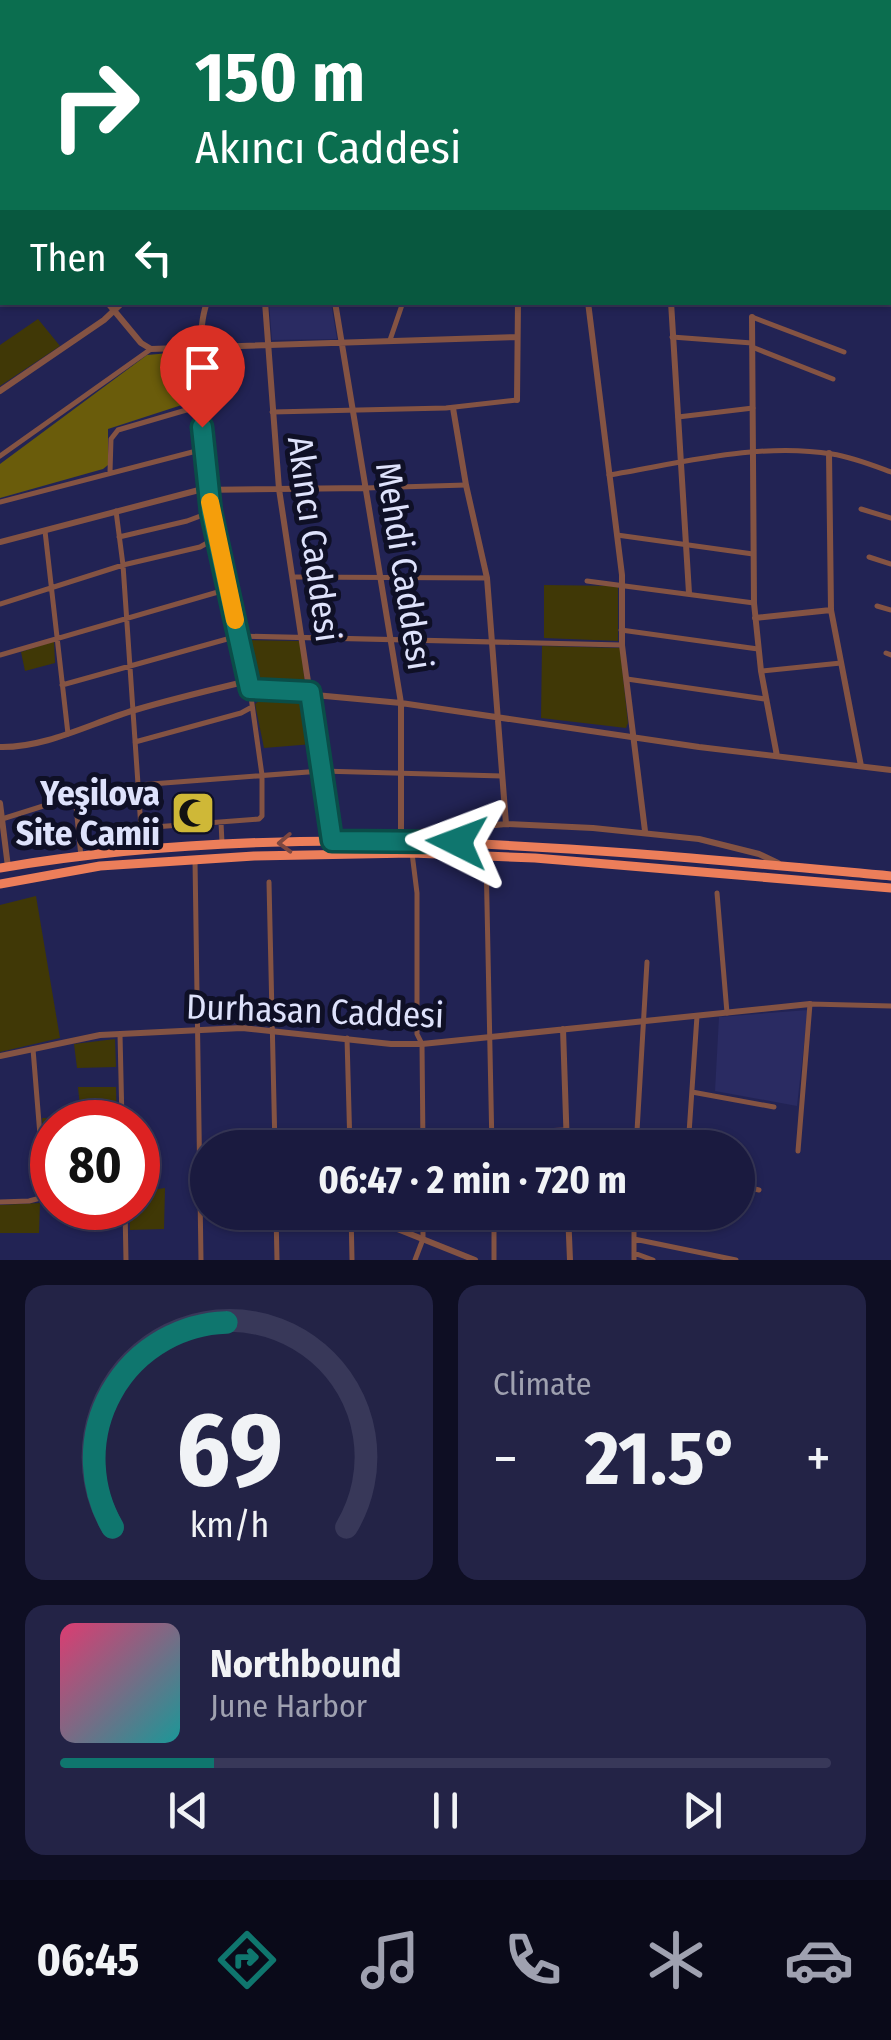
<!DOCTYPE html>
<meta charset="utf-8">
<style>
body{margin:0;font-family:"Fira Sans Condensed",sans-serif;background:#232346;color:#f1f3f6;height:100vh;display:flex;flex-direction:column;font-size:38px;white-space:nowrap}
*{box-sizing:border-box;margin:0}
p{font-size:32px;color:#9fa1b0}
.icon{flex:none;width:55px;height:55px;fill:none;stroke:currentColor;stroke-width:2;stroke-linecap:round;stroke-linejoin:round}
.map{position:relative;height:1260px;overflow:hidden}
.side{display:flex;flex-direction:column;gap:25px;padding:25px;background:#0e0e23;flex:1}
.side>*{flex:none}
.guide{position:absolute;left:0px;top:0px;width:892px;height:305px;box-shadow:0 2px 8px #0004,0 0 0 2px #383859;background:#0b6e4f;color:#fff;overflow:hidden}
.speed{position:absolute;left:30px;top:1100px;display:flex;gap:20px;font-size:50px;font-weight:700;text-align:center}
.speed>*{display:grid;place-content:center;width:130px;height:130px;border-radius:50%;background:#1a1a3f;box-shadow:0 2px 8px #0004,0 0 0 2px #383859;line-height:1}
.speed .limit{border:15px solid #d22;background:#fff;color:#111}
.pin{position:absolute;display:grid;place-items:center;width:85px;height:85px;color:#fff;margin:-102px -42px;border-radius:50% 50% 50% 0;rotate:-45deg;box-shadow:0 0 10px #0007}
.pin .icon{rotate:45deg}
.me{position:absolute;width:110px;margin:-55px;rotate:273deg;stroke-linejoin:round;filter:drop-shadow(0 0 8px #0008)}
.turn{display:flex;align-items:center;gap:35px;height:210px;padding:0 30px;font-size:45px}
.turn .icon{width:130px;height:130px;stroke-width:2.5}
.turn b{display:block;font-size:70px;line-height:85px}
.then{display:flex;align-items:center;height:95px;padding:0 30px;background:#0003;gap:20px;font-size:38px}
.big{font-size:75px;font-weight:700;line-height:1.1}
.side .widget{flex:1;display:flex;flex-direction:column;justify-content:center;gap:15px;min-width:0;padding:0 35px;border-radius:20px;background:#232346}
.side .dial{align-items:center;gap:0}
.dial svg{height:260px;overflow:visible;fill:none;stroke:#383859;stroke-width:7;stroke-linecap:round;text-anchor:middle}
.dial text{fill:#f1f3f6;stroke:none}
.song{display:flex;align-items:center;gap:30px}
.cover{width:120px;height:120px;border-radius:15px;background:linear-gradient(135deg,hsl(340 70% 55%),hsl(180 70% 35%))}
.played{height:10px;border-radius:5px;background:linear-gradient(90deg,#0f766e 20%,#383859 20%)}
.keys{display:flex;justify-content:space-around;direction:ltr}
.heat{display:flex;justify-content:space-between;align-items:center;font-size:55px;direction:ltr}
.side .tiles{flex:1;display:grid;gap:25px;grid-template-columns:1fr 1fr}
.widget:last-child{grid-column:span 2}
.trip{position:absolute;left:190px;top:1130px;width:565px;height:100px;border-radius:50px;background:#1a1a3f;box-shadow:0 2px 8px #0004,0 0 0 2px #383859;font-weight:700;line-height:100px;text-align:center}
.menu{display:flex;height:160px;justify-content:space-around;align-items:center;background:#0a0a19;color:#9fa1b0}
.menu .icon{width:70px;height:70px}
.menu .current{color:#0f766e}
.menu b{font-size:45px;color:#f1f3f6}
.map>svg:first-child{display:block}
</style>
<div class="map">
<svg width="891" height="1260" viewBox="0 0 891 1260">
<rect width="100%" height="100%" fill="#222354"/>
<!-- built -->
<path fill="#2a2b62" d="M269 303H331L337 339 272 340Z
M808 1010 797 1106 715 1091 719 1017Z"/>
<!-- green -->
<path fill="#403806" d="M38 319 60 346 0 386V345Z
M544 585 618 586V641L544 638Z
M244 640 300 641 305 683 302 686 253 681Z
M54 641 55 663 25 671 21 652Z
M542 646 620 648 628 723 626 728 541 718Z
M263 698 306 704 313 744 264 748 255 704Z
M36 896 60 1038 0 1052V905Z
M115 1039 116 1067 77 1068 74 1044Z
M78 1087H116L117 1122H52V1166H46L42 1118 81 1117Z
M165 1188 164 1229 130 1230V1208H138V1192Z
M40 1203 39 1233H0V1205Z"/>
<!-- forest -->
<path fill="#6a5c0b" d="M192 351 196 355 195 396 191 402 108 429V465L103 469 0 498V464L147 355Z"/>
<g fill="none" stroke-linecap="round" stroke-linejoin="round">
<!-- minor -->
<path stroke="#845343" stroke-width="5" d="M106 0 109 2
M303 0 305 2
M0 29 2 28
M0 299 2 296
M752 317 844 352
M672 337 752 343
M390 340 403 302
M752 347 833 379
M272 412 446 408 517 400
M678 417 753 408
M0 456 151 349
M110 472 111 439 118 430 200 406
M609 475C681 463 759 442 832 454 852 457 872 465 891 472
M365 488 466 485
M0 502 204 449
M861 509 891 518
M116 511 123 565 141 828 259 819 262 816V775L250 690
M45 531 68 734
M617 535 753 554
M119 537 187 521 211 512
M869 557 891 564
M293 577 487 578
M587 581 754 603
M0 604 123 565 200 547 216 538
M877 606 891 610
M621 630 758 649
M886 653 891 655
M0 655 225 590
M761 671 841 663
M627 679 765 699
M62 685 238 636 622 645
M135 742 241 713 252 707
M138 785 321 771 502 776
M75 796 81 857
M2 819 75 796 84 787 104 784
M221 822 222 843
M412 853 417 893V1034L422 1044 423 1148
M486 856 492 1148
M195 860 201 1260
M269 882 275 1148
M717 893 727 1013
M120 1034 122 1122
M347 1038 350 1148
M33 1049 42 1160
M692 1092 774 1107
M423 1136 565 1130
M636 1148 647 962
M688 1148 697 1016
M798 1151 810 1004 891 1006
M738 1185 759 1190
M0 1202 29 1201 52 1195
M125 1208 126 1260
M276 1212 277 1260
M351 1212 352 1259
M634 1239 736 1260
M634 1253 653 1260
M415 1260 423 1239V1212
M494 1260V1212
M634 1260V1212"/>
<!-- tertiary -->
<path stroke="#845343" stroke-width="6" d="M217 2 220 0
M350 2 351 0
M0 190 2 187
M107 302 141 343 151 349 517 337
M207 302C200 322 201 343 200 363 196 473 224 583 250 689L401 703 699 747 891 770
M265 302 279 489 332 841
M335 302 401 703V839L420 832 506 824 593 828 699 839 759 854 778 863
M588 302 617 535 622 575V645L645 831
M671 302 689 593
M752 317 754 603 761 671 777 756
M0 391 104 320 123 302
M517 400 518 302
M453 408 466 485 487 578 506 824
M829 453 831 610 861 766
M0 542 199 490 365 488
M755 618 831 610
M0 747C46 748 91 723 135 710 172 699 210 690 248 681
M0 803 8 867
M563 1029 567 1148
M0 1056 100 1035 242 1028 391 1044H422L810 1004
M200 1182H208
M355 1212 475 1260
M568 1212 570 1260"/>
<!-- trunk -->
<path stroke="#ec7e5a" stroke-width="9" d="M0 868C295 817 596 849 891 876
M0 884 100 866 254 856 412 853 535 858 891 888"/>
</g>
<!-- one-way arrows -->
<defs><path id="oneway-chevron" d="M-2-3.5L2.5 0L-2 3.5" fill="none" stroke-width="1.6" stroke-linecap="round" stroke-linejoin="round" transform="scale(2.5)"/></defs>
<use stroke="#7e4740" href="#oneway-chevron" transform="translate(285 843) rotate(178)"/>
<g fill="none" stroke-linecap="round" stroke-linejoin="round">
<defs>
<path id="route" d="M202 427 211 512 250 689 310 692 332 841 457 842"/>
</defs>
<!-- route casing -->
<use href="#route" stroke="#0a4d48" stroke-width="25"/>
<!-- route -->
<use href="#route" stroke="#0f766e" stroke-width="18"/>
<!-- slow -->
<path stroke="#f59e0b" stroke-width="18" d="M210 502 235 620"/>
</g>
<!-- icons -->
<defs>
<symbol id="mosque-square" viewBox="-11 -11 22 22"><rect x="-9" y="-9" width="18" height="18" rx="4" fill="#cfb837" stroke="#0f1026"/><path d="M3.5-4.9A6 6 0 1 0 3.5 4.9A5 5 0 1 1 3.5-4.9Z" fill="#111"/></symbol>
</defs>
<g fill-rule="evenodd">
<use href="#mosque-square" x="168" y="788" width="50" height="50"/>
</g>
<g text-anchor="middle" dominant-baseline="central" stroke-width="10" stroke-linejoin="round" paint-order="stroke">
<!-- street labels -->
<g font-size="35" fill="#dee2fb" stroke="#0f1026">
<text transform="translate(314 539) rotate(82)">Akıncı Caddesi</text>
<text transform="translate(404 566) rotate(81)">Mehdi Caddesi</text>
<text transform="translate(315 1011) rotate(2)">Durhasan Caddesi</text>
</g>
<!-- poi labels -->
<g font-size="35" font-weight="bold" fill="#dee2fb" stroke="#0f1026" text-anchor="end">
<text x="160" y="793">Yeşilova<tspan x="160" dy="40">Site Camii</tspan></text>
</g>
</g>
</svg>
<div class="speed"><div class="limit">80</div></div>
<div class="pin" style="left:202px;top:427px;background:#d93025"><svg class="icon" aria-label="arrive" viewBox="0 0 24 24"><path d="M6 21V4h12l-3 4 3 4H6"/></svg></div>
<svg class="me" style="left:457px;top:842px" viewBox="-20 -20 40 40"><path d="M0-17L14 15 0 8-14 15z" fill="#0f766e" stroke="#fff" stroke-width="4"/></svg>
<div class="trip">06:47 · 2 min · 720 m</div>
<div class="guide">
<div class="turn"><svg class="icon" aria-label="right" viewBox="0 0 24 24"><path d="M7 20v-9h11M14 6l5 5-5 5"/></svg><div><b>150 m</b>Akıncı Caddesi</div></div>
<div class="then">Then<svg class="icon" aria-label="left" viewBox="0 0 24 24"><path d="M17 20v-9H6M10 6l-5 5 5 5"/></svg></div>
</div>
</div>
<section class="side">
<div class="tiles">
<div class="widget dial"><svg viewBox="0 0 100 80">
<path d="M14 69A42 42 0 1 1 86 69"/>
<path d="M14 69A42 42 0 0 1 49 6" stroke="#0f766e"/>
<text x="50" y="56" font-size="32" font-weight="700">69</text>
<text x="50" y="72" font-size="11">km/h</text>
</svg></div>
<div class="widget"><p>Climate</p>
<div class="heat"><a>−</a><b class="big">21.5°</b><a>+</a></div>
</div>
<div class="widget">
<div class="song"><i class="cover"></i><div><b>Northbound</b><p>June Harbor</p></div></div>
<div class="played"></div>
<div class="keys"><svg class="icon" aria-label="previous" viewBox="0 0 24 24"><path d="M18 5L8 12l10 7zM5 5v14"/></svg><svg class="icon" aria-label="pause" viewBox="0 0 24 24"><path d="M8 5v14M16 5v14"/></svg><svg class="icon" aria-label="next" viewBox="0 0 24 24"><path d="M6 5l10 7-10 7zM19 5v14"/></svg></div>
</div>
</div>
</section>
<nav class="menu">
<b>06:45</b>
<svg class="icon current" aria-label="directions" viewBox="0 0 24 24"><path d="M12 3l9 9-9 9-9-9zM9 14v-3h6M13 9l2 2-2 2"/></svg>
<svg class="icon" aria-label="music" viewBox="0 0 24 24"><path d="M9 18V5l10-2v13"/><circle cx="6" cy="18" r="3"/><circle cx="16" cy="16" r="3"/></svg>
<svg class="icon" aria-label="phone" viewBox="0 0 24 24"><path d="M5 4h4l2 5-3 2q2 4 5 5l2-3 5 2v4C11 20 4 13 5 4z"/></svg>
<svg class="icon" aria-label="climate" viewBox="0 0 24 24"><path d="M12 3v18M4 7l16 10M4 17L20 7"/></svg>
<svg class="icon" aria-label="car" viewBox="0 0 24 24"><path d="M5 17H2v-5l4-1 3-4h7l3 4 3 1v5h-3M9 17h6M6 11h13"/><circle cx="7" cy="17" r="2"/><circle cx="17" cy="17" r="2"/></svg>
</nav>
